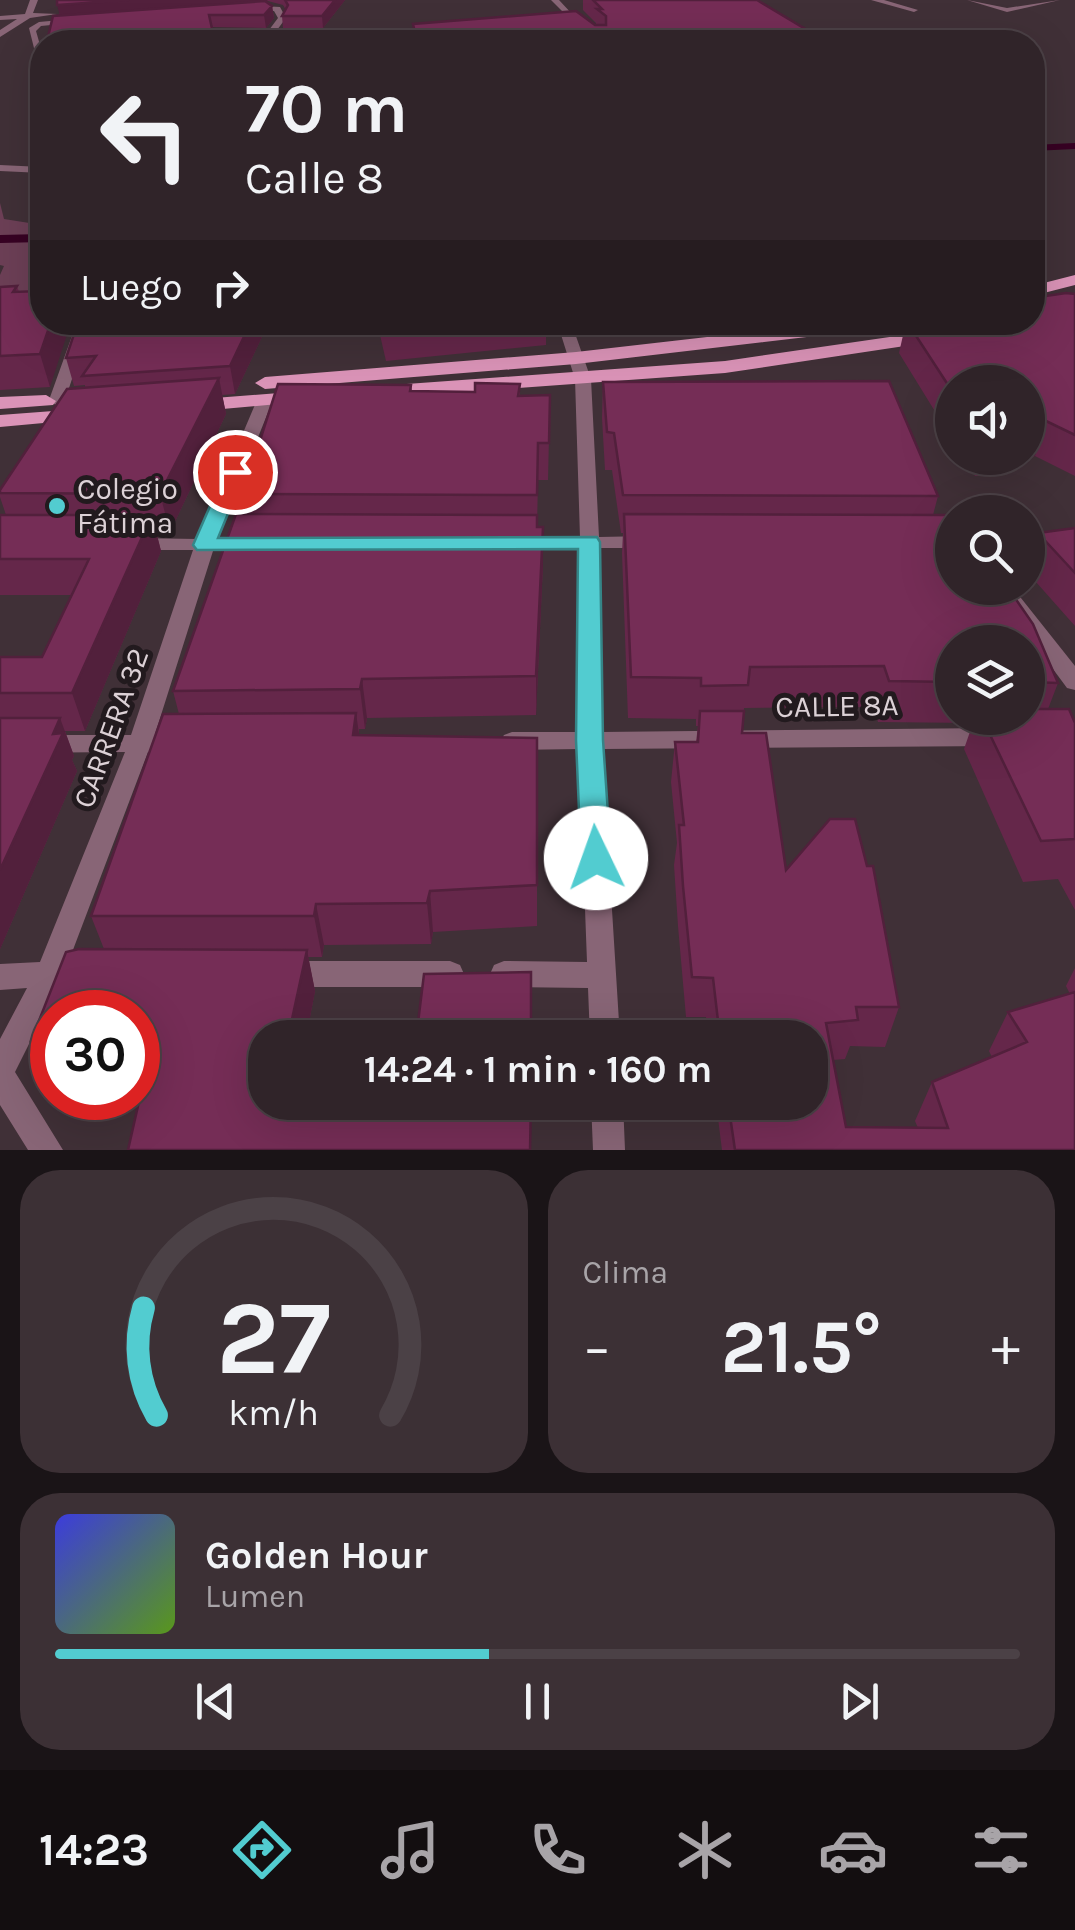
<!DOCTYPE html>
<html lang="es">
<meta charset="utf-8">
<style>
body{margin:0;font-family:Karla,sans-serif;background:#3c3035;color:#f1f3f6;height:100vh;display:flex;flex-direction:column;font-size:38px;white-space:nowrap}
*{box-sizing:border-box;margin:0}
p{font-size:32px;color:#a8a4a8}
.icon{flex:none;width:55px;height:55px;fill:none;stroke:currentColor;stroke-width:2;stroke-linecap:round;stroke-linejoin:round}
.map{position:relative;height:1150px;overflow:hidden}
.side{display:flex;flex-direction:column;gap:20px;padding:20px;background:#1a1417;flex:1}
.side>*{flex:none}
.banner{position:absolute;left:30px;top:30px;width:1015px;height:305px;border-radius:40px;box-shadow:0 10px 40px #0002,0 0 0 2px #4b4146;background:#302429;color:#f1f3f6;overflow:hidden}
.tools{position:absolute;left:935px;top:365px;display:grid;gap:20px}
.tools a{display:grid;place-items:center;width:110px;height:110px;border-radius:50%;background:#302429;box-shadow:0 10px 40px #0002,0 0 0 2px #4b4146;font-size:50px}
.speed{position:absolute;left:30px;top:990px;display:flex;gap:20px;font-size:50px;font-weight:700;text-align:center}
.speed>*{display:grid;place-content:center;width:130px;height:130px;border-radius:50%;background:#302429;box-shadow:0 10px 40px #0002,0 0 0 2px #4b4146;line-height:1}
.speed .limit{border:15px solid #d22;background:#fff;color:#111}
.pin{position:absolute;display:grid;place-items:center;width:85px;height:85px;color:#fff;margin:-42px;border:5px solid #fff;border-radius:50%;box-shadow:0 2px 10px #0007}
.me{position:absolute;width:110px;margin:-55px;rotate:357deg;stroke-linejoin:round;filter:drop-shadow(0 0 8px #0008)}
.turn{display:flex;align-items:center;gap:35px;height:210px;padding:0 50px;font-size:45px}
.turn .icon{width:130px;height:130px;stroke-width:2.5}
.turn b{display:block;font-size:70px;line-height:85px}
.then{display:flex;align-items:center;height:95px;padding:0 50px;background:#0003;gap:20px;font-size:38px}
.big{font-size:75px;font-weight:700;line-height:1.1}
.side .widget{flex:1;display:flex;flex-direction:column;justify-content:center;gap:15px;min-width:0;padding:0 35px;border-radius:40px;background:#3c3035}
.side .dial{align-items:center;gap:0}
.dial svg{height:260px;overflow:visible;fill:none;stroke:#4b4146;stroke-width:7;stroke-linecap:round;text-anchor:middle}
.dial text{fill:#f1f3f6;stroke:none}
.song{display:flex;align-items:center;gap:30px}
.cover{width:120px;height:120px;border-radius:15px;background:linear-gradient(135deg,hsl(240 70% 55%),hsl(90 70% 35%))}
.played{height:10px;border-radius:5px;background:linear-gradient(90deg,#52ccd0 45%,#4b4146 45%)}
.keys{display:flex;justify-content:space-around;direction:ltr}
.heat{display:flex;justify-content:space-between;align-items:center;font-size:55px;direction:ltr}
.side .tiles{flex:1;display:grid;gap:20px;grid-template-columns:1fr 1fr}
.widget:last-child{grid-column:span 2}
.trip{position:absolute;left:248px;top:1020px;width:580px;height:100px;border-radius:40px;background:#302429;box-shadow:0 10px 40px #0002,0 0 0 2px #4b4146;font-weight:700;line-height:100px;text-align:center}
.tabs{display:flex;height:160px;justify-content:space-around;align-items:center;background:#130e10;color:#a8a4a8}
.tabs .icon{width:70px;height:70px}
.tabs .selected{color:#52ccd0}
.tabs b{font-size:45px;color:#f1f3f6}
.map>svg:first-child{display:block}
</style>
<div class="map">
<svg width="1075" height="1150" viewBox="0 0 1075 1150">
<rect width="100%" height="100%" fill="#403037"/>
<!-- green -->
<path fill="#6c3f56" d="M0 203 4 219 42 225V306L0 308V275L4 266 0 265Z"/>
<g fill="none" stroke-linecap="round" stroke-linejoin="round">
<!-- stream-far1 -->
<path stroke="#370223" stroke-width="6" d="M1032 148 1075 146"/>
<!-- stream -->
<path stroke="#370223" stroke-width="8" d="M0 239 42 238"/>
<!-- street -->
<path fill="#886576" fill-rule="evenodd" d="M30 0H38L33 13 57 14 30 18 0 37V30L17 19 0 20V16L25 14Z
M551 0H559L586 29H580Z
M871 0H884L918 10 914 12Z
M967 0 1007 8 1060 0 1007 12Z
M248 5 280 7 286 18 268 42H260L278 18 274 11 245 9Z
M82 18V22L41 26 36 31 42 52V69L39 68 29 28 39 22Z
M0 165 42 167V173L0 171Z
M77 322H91L65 400 57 405 51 403 49 400Z
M557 322H571L591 379 599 537 648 536 658 542 648 548H600L602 732 993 728 1001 731 1005 737 1001 743 993 746 602 749 620 1038H590L588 988 504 987 494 983 490 974 494 965 504 961 587 962 579 749 512 750 504 747 500 741 504 735 512 732H578L580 548 517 549 507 543 517 537H580L575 379Z
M265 395 273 400 217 539H253L263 545 253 551H213L155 734 186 737 190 743 186 749 148 752 68 963 74 973 70 982 58 986 15 1072 63 1150H28L0 1105V1039L27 988 0 990V964L40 962 125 752 0 753V735H131L193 550H132L122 544 132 538 198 539 257 400Z
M1028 537H1075V549H1028Z
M993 588H1013L1075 666V690L1067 688Z
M284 961H450L460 965 464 974 460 983 450 987H284L274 983 270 974 274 965Z
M591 1102H623L625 1150H593Z"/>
<!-- primary -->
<path fill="#da93b7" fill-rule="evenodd" d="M1075 275V285L1032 296V286Z
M839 322H901L892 327 576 364 265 389 255 383 265 377 576 352Z
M931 331 940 337 938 341 725 373 379 398 369 392 379 386 725 361Z
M304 391 311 393V401L189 412 179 406 189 400Z
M46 395 56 401 53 405 0 409V397Z
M80 409 90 415 87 419 0 427V415Z"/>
</g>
<!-- wall -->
<path fill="#65274a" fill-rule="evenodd" d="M57 0H345L323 28H283L282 16 286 10 283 5 268 1H266L272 6 274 18 266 28 212 27 60 16Z
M583 0H692L827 42H414L413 24 596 25V23L583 10Z
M17 286 19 292 42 291 50 387 0 390V287Z
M1075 294V476L1035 456 990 476H975L964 458H1028L952 382V439L899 353 906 322H1032Z
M78 322H267V326L235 394 222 395 226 414 170 532H156L161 551 85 731H65L74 756 72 760 77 771 0 949V657H42L71 595H0V515H6L0 497V490L85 388V385L74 386 66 358Z
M377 322H546V345L386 361Z
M603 382 938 496 933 515 1058 683 1048 709 1075 723V910L1058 879 1023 882 964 749 973 723 878 722 874 707 744 708 742 733 786 870 899 1007 885 1047 850 1046 845 1059 833 1060 846 1127 918 1128 915 1121 932 1082 992 1057 989 1051 1008 1012 1070 994 1066 986 1075 968V1150H722L716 1102H810V1038H708L706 1017H686L678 926 674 865 677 843 671 782 675 742H696L698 726H696V719L628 718 622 553 623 533H621L612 470H605L602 418ZM952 642 1028 682V718H952Z
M475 383 520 384V396L550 395 548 480H538L537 527H543V564L536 715 367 718 365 729H359V735L537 738V926L433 932 431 944 324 945 322 957H308L315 991 307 1033 417 1031 424 974 531 972 532 1038H265V1102H531V1150H128L143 1083H138V1012H52V1081L31 1041 66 952 79 949H104L91 916 163 714H179L173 691 236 514H247L243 494 278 384 411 385 412 391 475 392Z
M1075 528V626L1028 573V563L1038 533Z"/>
<!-- shaded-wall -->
<path fill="#52203c" d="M129 0H267L268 1 60 16 57 5Z
M335 0H345L323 28 322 16Z
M272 6 274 18 266 28 264 15Z
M51 322H71L50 387 40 354Z
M251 322H267V326L235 394 230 366Z
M219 378 226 414 170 532 160 494Z
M1046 421 1035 456 990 476 995 458H1028V429Z
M152 515 161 551 85 731 72 693Z
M543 527V564L536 715V676Z
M362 679 367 718 365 729 360 689Z
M356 713 362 754 353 735Z
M60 718 74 756 72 760 77 771 0 949V870Z
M430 891 433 932 431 944 427 903Z
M316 904 324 945 322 957 314 916Z
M307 950 315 991 306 1038 289 1033Z"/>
<!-- building -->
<path fill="#752d56" stroke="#52203c" stroke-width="2.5" d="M57 0H129L57 5Z
M285 0H335L322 16H282L288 5Z
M593 0H757L827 42H417L413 24 576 11 595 25H606V16L597 9H602Z
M265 1 272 6 264 15H209L215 42H55V40L47 41 53 16Z
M17 286 13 292 42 291V322H51L40 354 0 356V287Z
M1066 293 1075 294V435L1046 421 1028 429V382H952V391L907 322H1032V298Z
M78 322H251L230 366 82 376 96 356 66 358Z
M382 322H444L383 328Z
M219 378 160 494 0 493V490L67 389Z
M889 381 938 496 623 495 614 433 607 432 603 382Z
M475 383 520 384 518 396 550 395 549 443H538L537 495 243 494 278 384 411 385 410 391 475 392Z
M236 514 537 515V527H543L536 676 362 679 360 689 173 691Z
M624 514 946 515 952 522V588H1008L1033 624 1058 683 1028 682V642H952V682L889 681 884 666 750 667 748 685 701 686V678L631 677Z
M0 515H152L72 693H0V657H42L89 559H0Z
M1075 528V573L1038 533Z
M1028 709H1069L1075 723V839L1041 841 982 718H1028Z
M700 711H744L742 733H766L786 870 830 819H855L867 866H873L899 1007H856L858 1020 826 1023 846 1127 948 1128 932 1082 1027 1042 1008 1012 1075 992V1150H735L728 1102H810V1038H720L713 978 692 977 683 886 679 825H684L675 742H698Z
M356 713 353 735 537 738V885L430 891 427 903 316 904 314 916H91L163 714Z
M0 718H60L53 734 63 733 0 870Z
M79 949 307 950 289 1033 417 1031 424 974 531 972V1038H265V1102H531L530 1150H128L152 1044H138V1012H52V1042L31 1041 66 952Z"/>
<!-- route -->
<path fill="#52ccd0" stroke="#358587" stroke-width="2.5" d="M235 466 245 472 218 538 597 537 600 542 603 740 611 858 606 866 596 870 586 866 581 858 576 740 578 549 197 550 193 545 225 472Z"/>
<!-- markers -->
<circle fill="#52ccd0" stroke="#221a1e" stroke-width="4" cx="57" cy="506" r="10"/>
<g text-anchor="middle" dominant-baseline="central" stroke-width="10" stroke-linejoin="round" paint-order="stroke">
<!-- poi labels -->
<g font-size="30" fill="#dcd1d6" stroke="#221a1e" text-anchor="start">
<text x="77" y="489">Colegio<tspan x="77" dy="34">Fátima</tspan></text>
</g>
<!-- street labels -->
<g font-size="30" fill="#dcd1d6" stroke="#221a1e">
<text transform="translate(837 706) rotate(-1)">CALLE 8A</text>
<text transform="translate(111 728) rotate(-70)">CARRERA 32</text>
</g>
</g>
</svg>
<div class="tools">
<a><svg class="icon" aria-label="sound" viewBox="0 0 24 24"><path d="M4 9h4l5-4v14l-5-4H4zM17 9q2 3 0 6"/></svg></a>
<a><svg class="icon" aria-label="search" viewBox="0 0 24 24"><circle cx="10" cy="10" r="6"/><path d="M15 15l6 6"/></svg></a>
<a><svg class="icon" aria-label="layers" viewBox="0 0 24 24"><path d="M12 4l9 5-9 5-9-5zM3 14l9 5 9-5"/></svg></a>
</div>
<div class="speed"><div class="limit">30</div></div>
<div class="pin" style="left:235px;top:472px;background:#d93025"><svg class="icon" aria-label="arrive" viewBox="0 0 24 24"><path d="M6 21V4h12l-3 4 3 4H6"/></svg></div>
<svg class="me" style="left:596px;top:858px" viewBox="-20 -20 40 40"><circle r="19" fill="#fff"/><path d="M0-13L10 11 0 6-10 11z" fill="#52ccd0"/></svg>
<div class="trip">14:24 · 1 min · 160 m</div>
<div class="banner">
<div class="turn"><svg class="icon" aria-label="left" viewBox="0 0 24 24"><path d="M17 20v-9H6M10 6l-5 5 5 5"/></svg><div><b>70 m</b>Calle 8</div></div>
<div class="then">Luego<svg class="icon" aria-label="right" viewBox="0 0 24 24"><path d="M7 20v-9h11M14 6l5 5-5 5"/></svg></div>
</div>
</div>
<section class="side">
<div class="tiles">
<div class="widget dial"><svg viewBox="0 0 100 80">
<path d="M14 69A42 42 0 1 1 86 69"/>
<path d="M14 69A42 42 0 0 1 10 36" stroke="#52ccd0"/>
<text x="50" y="56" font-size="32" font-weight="700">27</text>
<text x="50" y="72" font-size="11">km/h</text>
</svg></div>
<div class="widget"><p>Clima</p>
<div class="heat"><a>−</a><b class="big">21.5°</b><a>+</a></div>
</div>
<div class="widget">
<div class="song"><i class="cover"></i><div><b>Golden Hour</b><p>Lumen</p></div></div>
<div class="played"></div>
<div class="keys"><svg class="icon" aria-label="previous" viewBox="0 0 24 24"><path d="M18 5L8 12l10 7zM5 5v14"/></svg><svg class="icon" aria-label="pause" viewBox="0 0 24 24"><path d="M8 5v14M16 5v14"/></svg><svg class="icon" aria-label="next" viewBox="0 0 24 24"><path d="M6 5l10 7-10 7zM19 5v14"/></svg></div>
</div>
</div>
</section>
<nav class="tabs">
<b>14:23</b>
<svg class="icon selected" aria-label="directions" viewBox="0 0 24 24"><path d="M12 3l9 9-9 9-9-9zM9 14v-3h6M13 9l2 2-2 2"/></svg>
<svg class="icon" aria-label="music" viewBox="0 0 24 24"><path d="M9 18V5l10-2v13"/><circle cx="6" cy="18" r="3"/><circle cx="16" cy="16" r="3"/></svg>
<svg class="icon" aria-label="phone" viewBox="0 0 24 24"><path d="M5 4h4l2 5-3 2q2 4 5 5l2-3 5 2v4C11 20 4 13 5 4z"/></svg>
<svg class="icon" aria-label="climate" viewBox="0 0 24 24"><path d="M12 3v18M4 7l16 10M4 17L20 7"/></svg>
<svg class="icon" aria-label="car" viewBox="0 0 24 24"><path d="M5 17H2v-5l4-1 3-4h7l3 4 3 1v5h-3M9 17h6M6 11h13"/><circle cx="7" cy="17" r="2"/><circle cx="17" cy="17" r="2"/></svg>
<svg class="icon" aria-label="filters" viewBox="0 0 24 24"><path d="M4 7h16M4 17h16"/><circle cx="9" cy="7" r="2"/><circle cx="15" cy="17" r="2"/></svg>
</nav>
